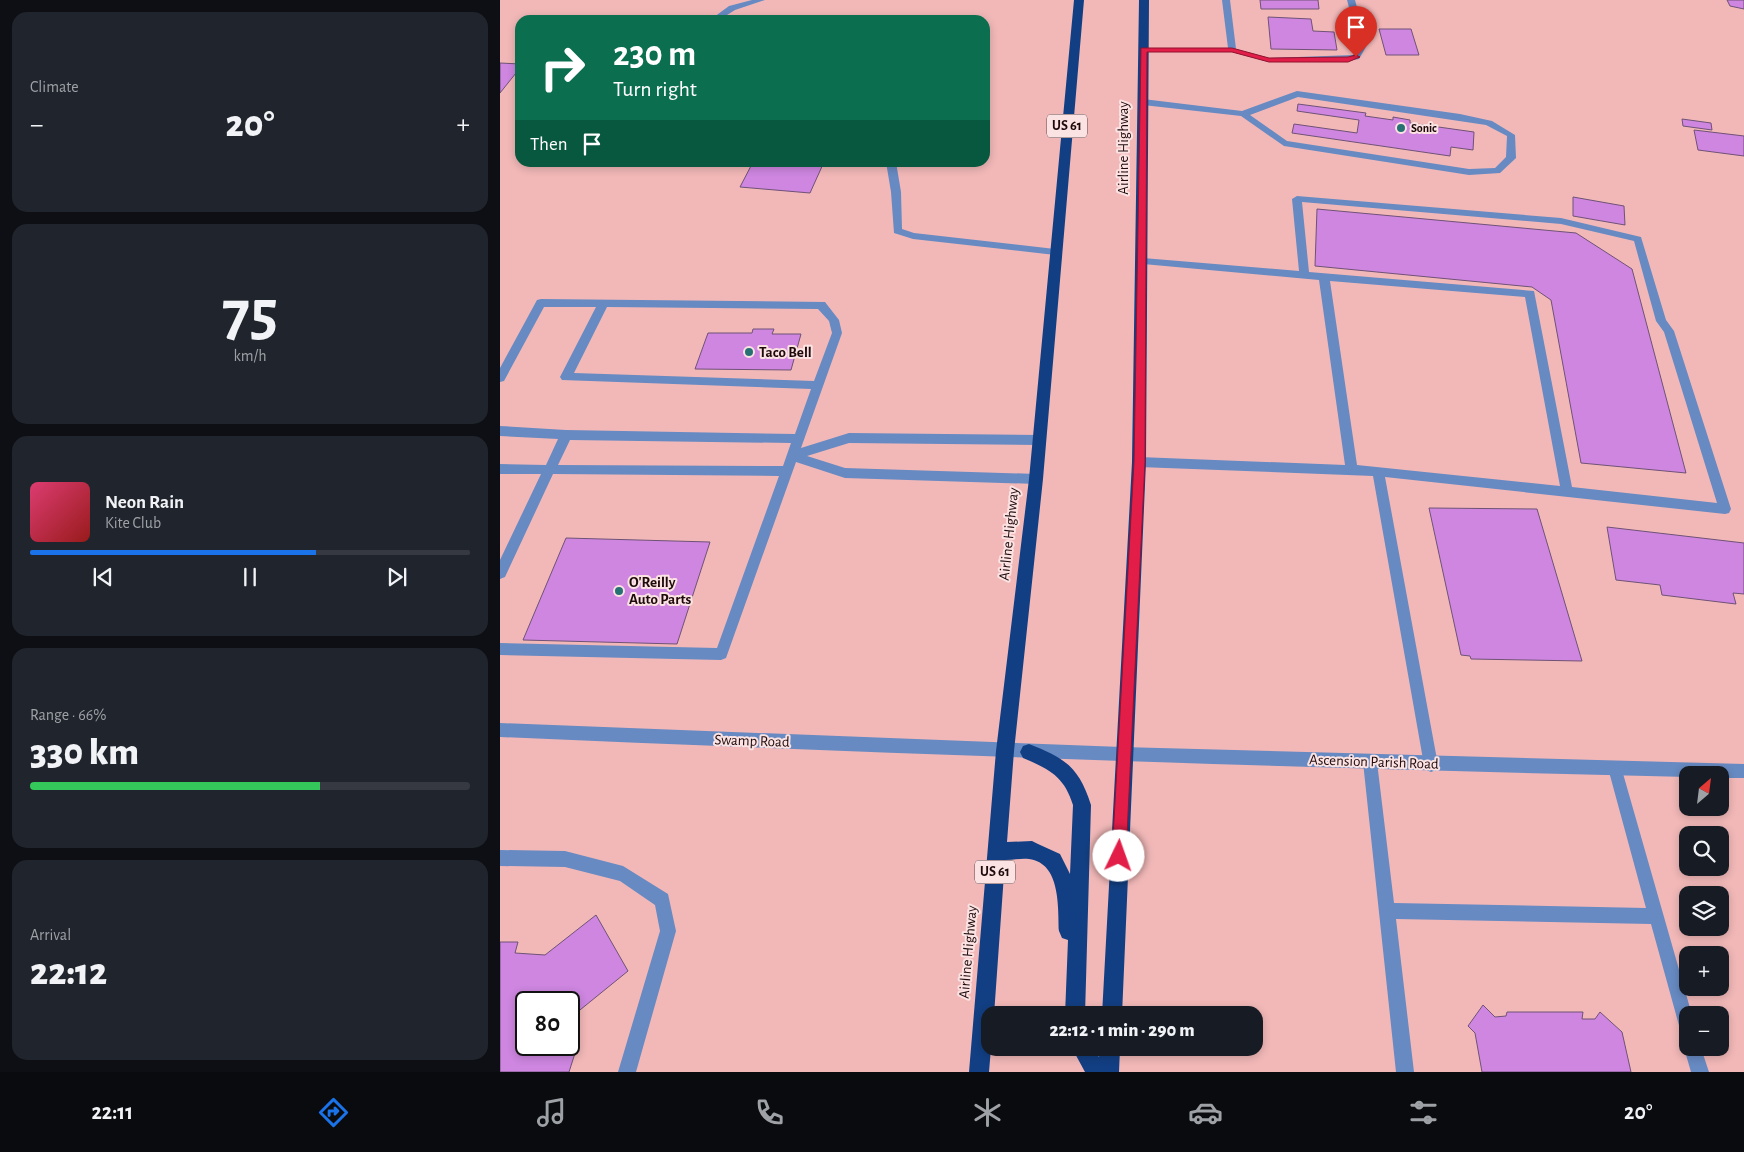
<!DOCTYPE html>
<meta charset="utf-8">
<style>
body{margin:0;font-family:"Alegreya Sans",sans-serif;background:#20242c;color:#f1f3f6;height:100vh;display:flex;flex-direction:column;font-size:19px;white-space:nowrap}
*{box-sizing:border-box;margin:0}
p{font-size:16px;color:#9ea1a6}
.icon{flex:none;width:28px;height:28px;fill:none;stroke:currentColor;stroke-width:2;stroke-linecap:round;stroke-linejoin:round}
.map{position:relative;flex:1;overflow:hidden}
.details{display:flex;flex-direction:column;gap:12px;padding:12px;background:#0d0f14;width:500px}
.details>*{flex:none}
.guide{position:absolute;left:15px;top:15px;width:475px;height:152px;border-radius:15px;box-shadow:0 2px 8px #0003;background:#0b6e4f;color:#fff;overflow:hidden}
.needle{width:32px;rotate:28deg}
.fabs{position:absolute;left:1179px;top:766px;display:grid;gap:10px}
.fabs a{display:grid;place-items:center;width:50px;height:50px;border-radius:10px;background:#171b24;box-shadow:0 2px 8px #0003;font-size:25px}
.speed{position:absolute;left:15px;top:991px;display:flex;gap:10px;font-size:25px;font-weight:700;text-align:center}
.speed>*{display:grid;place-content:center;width:65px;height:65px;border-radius:50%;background:#171b24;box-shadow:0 2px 8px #0003;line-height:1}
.speed .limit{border:2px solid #111;border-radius:8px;background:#fff;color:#111}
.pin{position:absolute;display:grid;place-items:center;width:42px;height:42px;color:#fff;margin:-51px -21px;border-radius:50% 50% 50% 0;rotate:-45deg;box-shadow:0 0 5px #0007}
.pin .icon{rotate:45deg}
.me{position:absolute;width:55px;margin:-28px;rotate:3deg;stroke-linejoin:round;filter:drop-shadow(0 0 4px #0008)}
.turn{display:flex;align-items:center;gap:18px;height:105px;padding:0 15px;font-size:22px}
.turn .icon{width:65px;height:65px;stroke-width:2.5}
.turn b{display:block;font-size:35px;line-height:42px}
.then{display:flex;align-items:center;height:48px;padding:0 15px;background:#0003;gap:10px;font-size:19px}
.big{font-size:38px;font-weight:800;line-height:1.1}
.details .card{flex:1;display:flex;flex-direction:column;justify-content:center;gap:8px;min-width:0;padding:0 18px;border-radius:15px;background:#20242c}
.details .dial{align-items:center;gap:0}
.dial b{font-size:65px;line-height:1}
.song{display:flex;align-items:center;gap:15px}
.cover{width:60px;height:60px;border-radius:8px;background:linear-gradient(135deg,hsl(340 70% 55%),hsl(0 70% 35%))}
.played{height:5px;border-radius:2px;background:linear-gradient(90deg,#1a73e8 65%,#363941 65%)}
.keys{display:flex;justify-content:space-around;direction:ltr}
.heat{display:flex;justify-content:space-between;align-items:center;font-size:28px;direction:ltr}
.charge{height:8px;border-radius:4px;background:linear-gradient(90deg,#34c759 66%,#363941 0)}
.trip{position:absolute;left:481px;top:1006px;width:282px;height:50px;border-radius:15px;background:#171b24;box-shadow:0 2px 8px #0003;font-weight:800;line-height:50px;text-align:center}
.tabs{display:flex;height:80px;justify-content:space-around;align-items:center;background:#090b0e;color:#9ea1a6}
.tabs .icon{width:35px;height:35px}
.tabs .selected{color:#1a73e8}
.tabs b{font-size:22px;color:#f1f3f6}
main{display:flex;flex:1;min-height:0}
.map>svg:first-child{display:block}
</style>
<main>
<section class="details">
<div class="card"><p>Climate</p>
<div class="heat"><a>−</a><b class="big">20°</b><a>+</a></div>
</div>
<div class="card dial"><b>75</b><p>km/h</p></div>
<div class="card">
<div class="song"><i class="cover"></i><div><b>Neon Rain</b><p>Kite Club</p></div></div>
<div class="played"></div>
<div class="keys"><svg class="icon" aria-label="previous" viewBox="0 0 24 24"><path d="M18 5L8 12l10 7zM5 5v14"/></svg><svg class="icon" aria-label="pause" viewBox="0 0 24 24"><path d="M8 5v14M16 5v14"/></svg><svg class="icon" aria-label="next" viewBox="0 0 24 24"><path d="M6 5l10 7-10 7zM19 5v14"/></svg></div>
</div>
<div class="card"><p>Range · 66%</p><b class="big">330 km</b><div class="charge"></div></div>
<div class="card"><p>Arrival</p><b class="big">22:12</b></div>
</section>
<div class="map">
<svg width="1244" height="1072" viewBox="0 0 1244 1072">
<rect width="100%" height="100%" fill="#f2b8b8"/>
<!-- building -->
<path fill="#ce86e0" stroke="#6f5276" d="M760 0H818L819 9H761Z
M1227 0H1244V9L1230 6Z
M768 17 811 19 813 31 834 32 837 50 771 49Z
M879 29H911L919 55H886Z
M0 63 20 64V68L0 93Z
M798 104 866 113 865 116 893 120V117L910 120V123L974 132 973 150 951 147 950 156 792 133 794 124 857 133 859 120 797 111Z
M1182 119 1211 123 1212 130 1183 126Z
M1194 130 1244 136V156L1198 150Z
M253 162H324L310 193 240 187Z
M1073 197 1124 206 1125 225 1073 216Z
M817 209 1076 233 1132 269 1186 473 1081 463 1051 300 1032 287 815 266Z
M253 329H274L272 334H301L291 370 195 369 208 333H252Z
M929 508 1037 509 1082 661 971 659 970 656 961 655Z
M1107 527 1244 543V594L1233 593 1236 604 1162 595 1160 585 1116 580Z
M66 538 210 542 177 644 23 640Z
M96 915 128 971 75 1014 69 1033V1002H26V1045H65L63 1048 76 1050 69 1072H0V942H18L15 953 45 955Z
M983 1005 995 1017 1006 1016 1007 1012H1083L1082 1019H1095L1100 1012 1122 1032 1131 1072H982L975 1033 968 1026Z"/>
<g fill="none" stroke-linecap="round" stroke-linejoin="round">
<!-- lane -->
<path fill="#678ac2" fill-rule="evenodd" d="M252 0H265L235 10 219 20H210L229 6Z
M722 0H730L736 49 769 58 853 55 859 45 847 0H855L867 45 859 59 848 61 769 62 732 52H643L639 50 643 48H728Z
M797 91 960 114 992 121 1015 135 1016 158 1000 173 969 175 784 146 741 116 643 105 639 102 643 99 742 111ZM798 97 986 125 1007 136 1006 157 995 168 969 169 787 141 750 115Z
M386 162H396L401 192 402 229 414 233 555 249 560 252 555 255 413 239 394 233 391 192Z
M797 196 1061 218 1141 237 1166 320 1174 331 1231 509 1229 513 1225 514 885 477 938 765 936 770 931 772 926 770 924 765 873 476 639 467 635 465 633 462 635 459 639 457 845 465 819 280 643 264 638 261 643 258 799 271 792 199ZM802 202 1061 224 1134 241 1156 321 1164 332 1217 503 1072 487 1034 291 809 272ZM830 281 1025 297 1060 486 857 465Z
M41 299 325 302 339 320 342 333 301 448 349 433 539 435 545 440 539 445 349 443 307 456 345 468 536 474 540 476 542 479 540 482 536 484 345 478 296 462 226 658 221 660 0 655V643L217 648 279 476 53 474 5 577 0 579V560L41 474H0V464L46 465 58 439 0 436V426L66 430 295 434 311 389 62 380 60 377 96 307H44L4 381 0 382V368L37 300ZM107 307 318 309 329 321 332 333 314 381 74 373ZM70 440 291 443 283 466 58 465Z
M870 755 875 757 877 762 894 903 1146 908 1108 768 1110 763 1115 761 1120 763 1192 1015H1188V1037L1182 1035 1180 1029 1151 924 896 919 914 1072H896L863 762 865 757Z
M0 850 65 851 123 866 168 894 176 931 136 1072H118L160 931 155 905 120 881 65 867 0 866Z
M1187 1042 1188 1048H1201L1209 1072H1191L1184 1048Z"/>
<!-- street -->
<path fill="#678ac2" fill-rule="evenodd" d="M0 723 622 747 1244 764V778H1220V775H1188V777C792 768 396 754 0 737Z"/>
<!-- highway -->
<path fill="#123f83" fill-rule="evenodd" d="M574 0H584L543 479 514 751 507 842 532 841 538 844 560 854 570 874 573 805C564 776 549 769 523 758L520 752 523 746 529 744C565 758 579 767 591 805L585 1015H565L568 940 562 938 559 931C558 908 561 863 529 859 521 858 513 860 505 860L494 1015H490L491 1048 489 1072H469L496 751 529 479Z
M639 0H649L646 462 622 1015H602L632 462Z
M572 1048H593L599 1057 600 1048H620L619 1072H585Z"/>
</g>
<!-- route -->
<path fill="#e11d48" stroke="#92132f" d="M641 48H732L769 58 848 57 856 55 860 57 848 62H769L732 52H647L645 462 626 856 624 861 619 863 614 861 612 856 634 462Z"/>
<!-- markers -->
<g fill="#267174" stroke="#fce3e3" stroke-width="2">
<circle cx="901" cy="128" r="5"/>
<circle cx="249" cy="352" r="5"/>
<circle cx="119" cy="591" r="5"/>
</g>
<g text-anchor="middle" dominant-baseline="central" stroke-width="4" stroke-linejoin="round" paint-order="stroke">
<!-- far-poi labels -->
<g font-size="12" font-weight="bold" fill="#1e0a0b" stroke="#fce3e3" text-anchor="start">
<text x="911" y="128">Sonic</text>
</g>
<!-- shield labels -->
<g fill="#fce3e3" stroke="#614b4c" stroke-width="1">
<rect x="547" y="114.5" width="40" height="23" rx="4"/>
<rect x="475" y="860.5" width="40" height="23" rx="4"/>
</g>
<g font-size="14" font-weight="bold" fill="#1e0a0b">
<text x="567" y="126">US 61</text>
<text x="495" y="872">US 61</text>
</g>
<!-- street labels -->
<g font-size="15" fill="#1e0a0b" stroke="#fce3e3">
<text transform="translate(623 148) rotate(-90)">Airline Highway</text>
<text transform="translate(509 534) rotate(-84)">Airline Highway</text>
<text transform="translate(252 741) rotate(2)">Swamp Road</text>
<text transform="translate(874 762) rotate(2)">Ascension Parish Road</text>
<text transform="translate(468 952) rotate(-85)">Airline Highway</text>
</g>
<!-- poi labels -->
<g font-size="15" font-weight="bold" fill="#1e0a0b" stroke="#fce3e3" text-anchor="start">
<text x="259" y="352">Taco Bell</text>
<text x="129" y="582">O'Reilly<tspan x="129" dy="17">Auto Parts</tspan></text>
</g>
</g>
</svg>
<div class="fabs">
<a><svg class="needle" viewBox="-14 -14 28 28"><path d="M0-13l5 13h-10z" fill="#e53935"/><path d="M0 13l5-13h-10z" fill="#9ea1a6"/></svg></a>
<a><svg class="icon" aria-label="search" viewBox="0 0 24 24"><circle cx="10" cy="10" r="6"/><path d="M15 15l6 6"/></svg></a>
<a><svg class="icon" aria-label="layers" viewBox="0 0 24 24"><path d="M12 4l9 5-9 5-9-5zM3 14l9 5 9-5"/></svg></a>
<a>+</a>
<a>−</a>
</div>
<div class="speed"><div class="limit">80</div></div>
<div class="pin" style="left:856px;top:57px;background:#d93025"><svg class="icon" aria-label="arrive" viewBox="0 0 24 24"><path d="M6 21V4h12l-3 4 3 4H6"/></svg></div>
<svg class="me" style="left:619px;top:856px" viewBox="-20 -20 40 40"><circle r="19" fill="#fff"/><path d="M0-13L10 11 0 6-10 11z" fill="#e11d48"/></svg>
<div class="trip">22:12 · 1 min · 290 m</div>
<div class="guide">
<div class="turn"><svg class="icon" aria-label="right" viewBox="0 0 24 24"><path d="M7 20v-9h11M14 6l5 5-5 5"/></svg><div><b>230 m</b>Turn right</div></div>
<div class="then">Then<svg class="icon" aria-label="arrive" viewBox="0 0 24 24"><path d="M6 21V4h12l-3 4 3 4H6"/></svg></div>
</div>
</div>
</main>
<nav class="tabs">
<b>22:11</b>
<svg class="icon selected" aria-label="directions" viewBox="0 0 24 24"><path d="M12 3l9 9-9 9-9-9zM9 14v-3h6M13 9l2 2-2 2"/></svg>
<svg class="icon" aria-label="music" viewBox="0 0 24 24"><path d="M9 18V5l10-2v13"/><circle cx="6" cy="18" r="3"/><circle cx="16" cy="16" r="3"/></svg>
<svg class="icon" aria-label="phone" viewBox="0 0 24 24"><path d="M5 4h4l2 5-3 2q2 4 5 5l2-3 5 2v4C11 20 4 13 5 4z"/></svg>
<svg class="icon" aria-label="climate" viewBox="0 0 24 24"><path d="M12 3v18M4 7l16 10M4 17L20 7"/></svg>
<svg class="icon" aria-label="car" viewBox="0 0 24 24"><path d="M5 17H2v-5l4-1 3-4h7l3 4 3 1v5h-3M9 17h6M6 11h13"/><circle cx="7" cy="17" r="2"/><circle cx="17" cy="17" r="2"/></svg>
<svg class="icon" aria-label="filters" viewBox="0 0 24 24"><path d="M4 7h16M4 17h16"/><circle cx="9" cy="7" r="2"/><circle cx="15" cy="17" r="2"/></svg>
<b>20°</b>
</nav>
